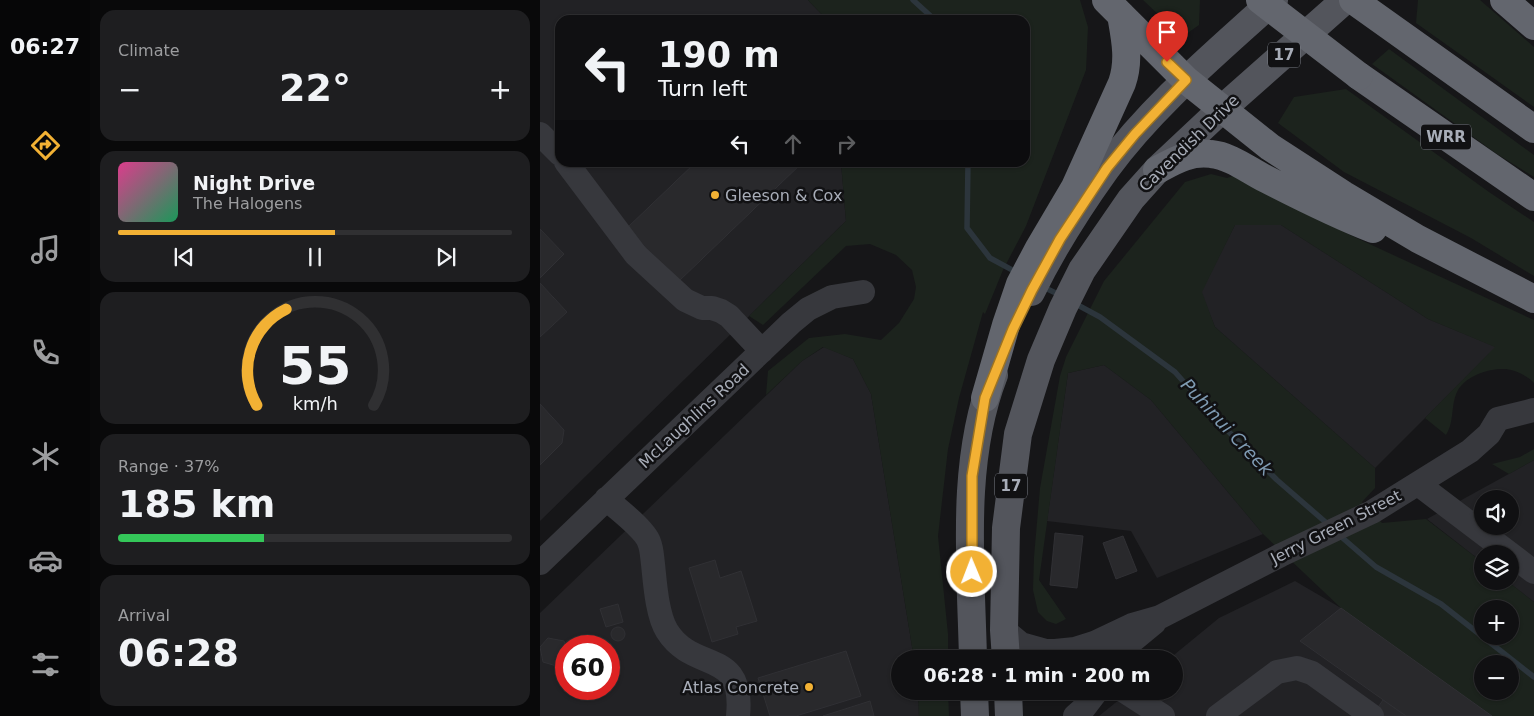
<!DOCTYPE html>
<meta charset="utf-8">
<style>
body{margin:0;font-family:"DejaVu Sans",sans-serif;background:#1e1e20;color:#f1f3f6;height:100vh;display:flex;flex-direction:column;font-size:19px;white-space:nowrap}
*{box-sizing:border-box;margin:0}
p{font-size:16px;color:#9c9d9f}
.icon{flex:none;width:28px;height:28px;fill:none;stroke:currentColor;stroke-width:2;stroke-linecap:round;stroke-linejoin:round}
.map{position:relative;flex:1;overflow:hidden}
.drawer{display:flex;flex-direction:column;gap:10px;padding:10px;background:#09090a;width:450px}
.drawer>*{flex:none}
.top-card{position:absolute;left:15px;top:15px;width:475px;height:152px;border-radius:15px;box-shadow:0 1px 4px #0004,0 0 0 1px #303032;background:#101012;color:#f1f3f6;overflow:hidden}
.fabs{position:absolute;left:934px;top:490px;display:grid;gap:10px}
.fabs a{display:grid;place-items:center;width:45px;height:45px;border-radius:50%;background:#101012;box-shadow:0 1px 4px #0004,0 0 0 1px #303032;font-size:25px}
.speed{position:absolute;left:15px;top:635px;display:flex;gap:10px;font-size:25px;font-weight:700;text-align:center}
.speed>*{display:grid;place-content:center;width:65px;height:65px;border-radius:50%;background:#101012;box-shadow:0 1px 4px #0004,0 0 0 1px #303032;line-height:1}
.speed .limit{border:8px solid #d22;background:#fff;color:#111}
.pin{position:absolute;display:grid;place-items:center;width:42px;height:42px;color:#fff;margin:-51px -21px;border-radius:50% 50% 50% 0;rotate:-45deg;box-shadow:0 0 5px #0007}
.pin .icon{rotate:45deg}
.me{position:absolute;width:55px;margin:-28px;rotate:359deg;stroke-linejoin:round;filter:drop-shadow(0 0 4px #0008)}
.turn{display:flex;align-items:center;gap:18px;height:105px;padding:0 20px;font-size:22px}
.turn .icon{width:65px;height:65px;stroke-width:2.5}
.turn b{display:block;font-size:35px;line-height:42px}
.lanes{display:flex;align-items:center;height:48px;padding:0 20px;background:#0003;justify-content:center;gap:25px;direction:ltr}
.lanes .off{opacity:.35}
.big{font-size:38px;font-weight:600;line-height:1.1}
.drawer .widget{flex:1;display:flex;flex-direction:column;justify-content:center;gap:8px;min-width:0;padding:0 18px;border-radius:15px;background:#1e1e20}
.drawer .dial{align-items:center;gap:0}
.dial svg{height:130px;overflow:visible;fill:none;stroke:#303032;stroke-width:7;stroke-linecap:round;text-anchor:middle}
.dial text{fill:#f1f3f6;stroke:none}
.song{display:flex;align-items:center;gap:15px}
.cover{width:60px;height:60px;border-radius:8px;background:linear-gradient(135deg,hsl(330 70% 55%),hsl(150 70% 35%))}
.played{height:5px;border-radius:2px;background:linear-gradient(90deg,#f2b134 55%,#303032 55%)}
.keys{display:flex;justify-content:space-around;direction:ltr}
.heat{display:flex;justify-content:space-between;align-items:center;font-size:28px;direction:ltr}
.charge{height:8px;border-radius:4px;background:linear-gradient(90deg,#34c759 37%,#303032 0)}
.trip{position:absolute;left:351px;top:650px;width:292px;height:50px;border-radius:25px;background:#101012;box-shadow:0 1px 4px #0004,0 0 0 1px #303032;font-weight:600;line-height:50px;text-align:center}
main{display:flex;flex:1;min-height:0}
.dock{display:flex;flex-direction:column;width:90px;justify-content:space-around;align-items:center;background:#060607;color:#9c9d9f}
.dock .icon{width:35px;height:35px}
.dock .on{color:#f2b134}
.dock b{font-size:22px;color:#f1f3f6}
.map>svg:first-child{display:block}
</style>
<main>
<nav class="dock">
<b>06:27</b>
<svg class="icon on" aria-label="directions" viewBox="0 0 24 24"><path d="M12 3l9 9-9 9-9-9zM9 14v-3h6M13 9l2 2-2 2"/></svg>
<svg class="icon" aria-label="music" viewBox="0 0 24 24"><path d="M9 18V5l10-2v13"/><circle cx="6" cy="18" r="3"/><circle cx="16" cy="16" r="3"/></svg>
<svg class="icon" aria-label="phone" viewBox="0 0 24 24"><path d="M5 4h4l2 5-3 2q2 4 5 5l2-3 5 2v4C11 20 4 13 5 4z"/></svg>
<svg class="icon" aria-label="climate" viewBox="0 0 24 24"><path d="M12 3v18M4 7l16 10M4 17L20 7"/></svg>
<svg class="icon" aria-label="car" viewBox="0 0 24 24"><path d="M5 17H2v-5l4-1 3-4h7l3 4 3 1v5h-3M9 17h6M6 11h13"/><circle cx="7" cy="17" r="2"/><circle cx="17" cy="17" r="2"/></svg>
<svg class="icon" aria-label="filters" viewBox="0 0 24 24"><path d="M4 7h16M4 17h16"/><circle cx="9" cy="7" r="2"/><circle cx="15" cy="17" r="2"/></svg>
</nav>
<section class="drawer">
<div class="widget"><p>Climate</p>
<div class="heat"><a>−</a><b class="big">22°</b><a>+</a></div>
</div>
<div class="widget">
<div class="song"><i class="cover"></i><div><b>Night Drive</b><p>The Halogens</p></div></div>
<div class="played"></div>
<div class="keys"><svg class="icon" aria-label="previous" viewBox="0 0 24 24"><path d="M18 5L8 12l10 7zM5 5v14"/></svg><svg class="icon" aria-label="pause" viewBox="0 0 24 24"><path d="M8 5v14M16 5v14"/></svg><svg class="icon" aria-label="next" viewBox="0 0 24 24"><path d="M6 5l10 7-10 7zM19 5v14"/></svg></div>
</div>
<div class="widget dial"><svg viewBox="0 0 100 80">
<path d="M14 69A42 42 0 1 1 86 69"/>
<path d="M14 69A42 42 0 0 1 32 10" stroke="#f2b134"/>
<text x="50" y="56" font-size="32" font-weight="700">55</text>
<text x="50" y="72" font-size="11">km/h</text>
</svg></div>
<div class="widget"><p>Range · 37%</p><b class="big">185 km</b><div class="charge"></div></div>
<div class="widget"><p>Arrival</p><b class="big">06:28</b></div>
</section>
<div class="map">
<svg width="994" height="716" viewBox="0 0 994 716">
<rect width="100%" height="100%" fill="#161618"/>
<!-- built -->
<path fill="#222225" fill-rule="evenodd" d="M0 0H268L287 20H20V162L301 163 306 221 0 521Z
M695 225H741L888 319 956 347 835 468 675 327 661 292Z
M284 347 313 359 331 394 374 659H360V691H378L379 716H0V613L262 361ZM26 646H69V689H26Z
M564 365 611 400 723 534 617 578 591 531 507 521 528 373Z
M994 460V602L967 581H970V554H942V562L887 519ZM942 499H970V526H942Z
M755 581 801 608 952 716H559L590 691H635V659H629L679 618Z"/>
<!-- green -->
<path fill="#1c231d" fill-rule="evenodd" d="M268 0H540L548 27 546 70 486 226 463 270 445 314 443 312 419 398 408 449 398 536 408 634V659H374L331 394 313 359 283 347 262 361 226 395 228 371 269 338 305 334 341 340 359 323 374 299 376 287 372 270 356 255 330 244 306 246 223 325 209 316 306 221 301 163 485 162V20H287Z
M603 0H660L659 25 642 37Z
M878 0H940L994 47V107L876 23Z
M849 49 994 155V177L957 154 832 64Z
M806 89 949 192 994 222V276L931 238 804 172 738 123 754 97Z
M671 174 687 178 696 175 810 235 994 320V383C987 376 976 370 966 369 950 368 927 375 918 390 910 405 915 421 906 435L885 418 955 347 888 319 741 225H695L662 292 675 327 835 468V488L822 502 842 523 886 519 942 562V581H967L994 602V716H952L801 608 723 534 611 400 564 365 528 373 499 580 526 619 516 624 507 621 498 612 493 590 494 557 500 488 520 376 526 357 564 281 645 182ZM942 609H970V636H942ZM942 664H970V691H942Z
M994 449V460L969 474 952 464 980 457Z
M378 691H408L409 716H379Z"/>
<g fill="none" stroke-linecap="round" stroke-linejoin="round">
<!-- stream -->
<path stroke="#2c353c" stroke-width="5.5" d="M373 0 395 20
M428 162 427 228 450 258 478 273
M501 286 522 296
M534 303 560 317 635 372 679 422 737 480 790 526
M798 534 836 567 901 604 994 677"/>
</g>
<!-- building -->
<path fill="#29292c" stroke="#303034" d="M156 162H263L138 282 87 228Z
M0 229 24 254 0 278Z
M0 283 27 312 0 337Z
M0 404 24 430 22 443 0 465Z
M515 533 543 536 537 588 510 585Z
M583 536 597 571 576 579 563 543Z
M175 560 180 578 201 571 217 621 196 627 198 634 172 642 149 568Z
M78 604 83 622 66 627 60 609Z
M801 608 952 716H866L760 641Z
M71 634a7 7 0 1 1 14 0a7 7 0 1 1-14 0Z
M8 638 24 641 26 647V658L20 667 3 662 0 647Z
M306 651 321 696 256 716H230L218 678Z
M843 700 866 716H832Z
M330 701 334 716H283Z"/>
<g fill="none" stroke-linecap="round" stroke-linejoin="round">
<!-- minor -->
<path stroke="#37383d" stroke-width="24" d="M0 134 20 154
M26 162 96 255 145 300 162 308H172L181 311 189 316 222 351
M878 484 994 572
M66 499C77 508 105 530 109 542 112 549 112 557 113 564 115 583 117 615 127 631 154 674 205 647 198 716
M0 563 251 323 268 309 292 297 323 292
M464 630 481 644 506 651H515L535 649 554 643 592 625 620 617 741 555 832 512 930 451 949 434 958 419 994 410
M576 659 591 642 614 623
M584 691 623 716
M535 716 544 708 557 691
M678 716 737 672 757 668 772 673 832 716"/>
<!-- major -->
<path stroke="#53555c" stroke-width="28" d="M491 292C512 249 538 208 566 169 613 105 676 53 734 0
M433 659C431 567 420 462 454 375
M466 659 464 630 466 528 478 434 501 360 523 308 542 270 591 199 617 170 682 109 805 0
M434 691 435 716
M468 691 469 716"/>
<!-- highway -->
<path stroke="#63666e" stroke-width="28" d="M566 0 646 80 730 147 804 195 878 239 994 299
M813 0 994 129
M964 0 994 26
M819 76 994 197
M617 170C634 161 650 151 671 154 691 156 708 170 726 179 761 197 797 215 833 229
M445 398 466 325 480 284 499 248 535 187 582 83C590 60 585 38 581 15"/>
<!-- highway-bridge -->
<path stroke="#63666e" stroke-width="28" d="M720 0 819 76"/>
</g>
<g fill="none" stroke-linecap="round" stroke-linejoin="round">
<defs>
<path id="route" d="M432 572V476L445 398 473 329 492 290 520 239 567 168 595 134 646 80 627 62"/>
</defs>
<!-- route casing -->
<use href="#route" stroke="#9d7322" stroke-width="12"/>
<!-- route -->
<use href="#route" stroke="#f2b134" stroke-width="9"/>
</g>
<!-- markers -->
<g fill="#f2b134" stroke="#111113" stroke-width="2">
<circle cx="175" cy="195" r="5"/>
<circle cx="269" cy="687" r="5"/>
</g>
<g text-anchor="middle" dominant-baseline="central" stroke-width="5" stroke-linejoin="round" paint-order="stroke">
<!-- shield labels -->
<g fill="#111113" stroke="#7b7e86" stroke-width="1">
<rect x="728" y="42.5" width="32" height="25" rx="4"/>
<rect x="881" y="124.5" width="50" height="25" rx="4"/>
<rect x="455" y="473.5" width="32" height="25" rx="4"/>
</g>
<g font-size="15" font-weight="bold" fill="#a8adb8">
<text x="744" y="55">17</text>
<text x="906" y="137">WRR</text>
<text x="471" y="486">17</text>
</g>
<!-- street labels -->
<g font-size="16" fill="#a8adb8" stroke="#111113">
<text transform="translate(649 143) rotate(-44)">Cavendish Drive</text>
<text transform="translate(154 416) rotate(-43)">McLaughlins Road</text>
<text transform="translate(796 527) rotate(-27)">Jerry Green Street</text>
</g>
<!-- poi labels -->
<g font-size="16" fill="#a8adb8" stroke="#111113" text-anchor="start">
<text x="185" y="195">Gleeson &amp; Cox</text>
<text x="259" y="687" text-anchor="end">Atlas Concrete</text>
</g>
<!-- water labels -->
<g font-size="18" font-style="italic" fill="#7f9bb3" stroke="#111113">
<text transform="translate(687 427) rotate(47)">Puhinui Creek</text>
</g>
</g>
</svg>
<div class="fabs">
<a><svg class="icon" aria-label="sound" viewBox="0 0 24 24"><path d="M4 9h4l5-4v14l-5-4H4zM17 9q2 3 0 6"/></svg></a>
<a><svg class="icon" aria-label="layers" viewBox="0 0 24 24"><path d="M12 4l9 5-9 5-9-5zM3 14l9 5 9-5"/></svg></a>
<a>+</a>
<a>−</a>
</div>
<div class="speed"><div class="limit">60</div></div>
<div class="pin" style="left:627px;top:62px;background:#d93025"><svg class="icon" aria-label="arrive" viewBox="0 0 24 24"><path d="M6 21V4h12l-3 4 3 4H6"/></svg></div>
<svg class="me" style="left:432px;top:572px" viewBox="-20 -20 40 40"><circle r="17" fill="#f2b134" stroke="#fff" stroke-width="3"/><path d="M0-11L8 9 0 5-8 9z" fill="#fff"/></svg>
<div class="trip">06:28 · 1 min · 200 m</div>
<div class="top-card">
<div class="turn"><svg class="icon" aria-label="left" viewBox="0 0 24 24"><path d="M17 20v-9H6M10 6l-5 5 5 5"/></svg><div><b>190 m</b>Turn left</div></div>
<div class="lanes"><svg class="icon" aria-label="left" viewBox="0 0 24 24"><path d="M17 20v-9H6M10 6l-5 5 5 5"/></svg><svg class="icon off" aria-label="ahead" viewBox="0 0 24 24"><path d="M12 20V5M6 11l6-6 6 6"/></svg><svg class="icon off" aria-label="right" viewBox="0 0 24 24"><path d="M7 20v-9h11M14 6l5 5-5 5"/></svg></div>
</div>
</div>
</main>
